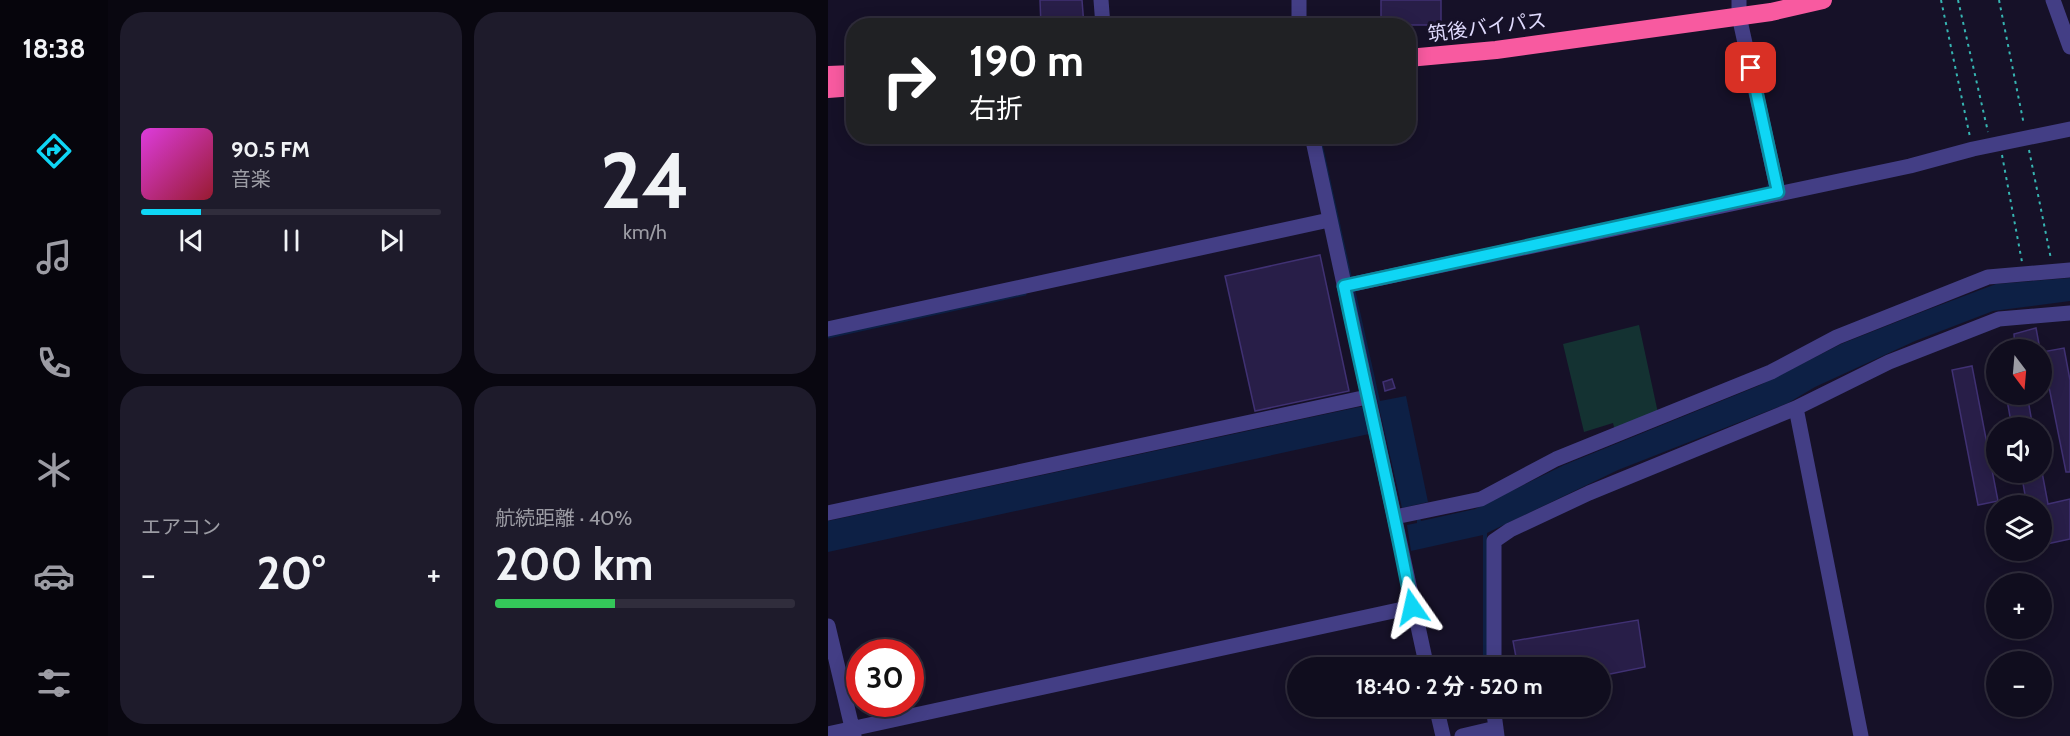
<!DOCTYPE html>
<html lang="ja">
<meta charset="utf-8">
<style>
body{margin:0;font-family:Cabin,"Noto Sans JP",sans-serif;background:#1e1b2b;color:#f1f3f6;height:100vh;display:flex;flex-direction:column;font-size:22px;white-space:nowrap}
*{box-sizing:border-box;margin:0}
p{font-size:20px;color:#9c9ca4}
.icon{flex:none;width:33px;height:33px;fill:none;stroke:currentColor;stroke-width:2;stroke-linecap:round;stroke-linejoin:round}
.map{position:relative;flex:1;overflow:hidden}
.sheet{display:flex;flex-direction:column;gap:12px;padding:12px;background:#090710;width:720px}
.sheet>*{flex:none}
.hud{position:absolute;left:18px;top:18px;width:570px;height:126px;border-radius:24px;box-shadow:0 3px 15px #0003,0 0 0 2px #302d3c;background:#202124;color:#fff;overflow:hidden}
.needle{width:39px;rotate:164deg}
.tools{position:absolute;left:1158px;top:339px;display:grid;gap:12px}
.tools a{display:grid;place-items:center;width:66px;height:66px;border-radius:50%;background:#100d1e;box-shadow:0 3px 15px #0003,0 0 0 2px #302d3c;font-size:30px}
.speed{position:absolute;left:18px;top:639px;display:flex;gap:12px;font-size:30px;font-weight:700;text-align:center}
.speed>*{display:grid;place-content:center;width:78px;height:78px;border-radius:50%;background:#100d1e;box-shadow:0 3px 15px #0003,0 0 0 2px #302d3c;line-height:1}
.speed .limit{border:9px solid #d22;background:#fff;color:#111}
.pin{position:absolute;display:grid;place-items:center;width:51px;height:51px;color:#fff;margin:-26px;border-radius:12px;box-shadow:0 3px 9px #0006}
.me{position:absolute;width:66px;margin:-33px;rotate:349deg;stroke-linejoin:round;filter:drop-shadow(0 0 4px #0008)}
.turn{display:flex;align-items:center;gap:21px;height:126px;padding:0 24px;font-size:27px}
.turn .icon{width:78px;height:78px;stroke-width:2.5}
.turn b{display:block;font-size:42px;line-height:51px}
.big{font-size:45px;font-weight:700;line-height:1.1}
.sheet .card{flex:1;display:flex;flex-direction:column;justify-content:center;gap:9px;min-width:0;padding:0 21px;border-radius:24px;background:#1e1b2b}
.sheet .dial{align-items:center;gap:0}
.dial b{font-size:78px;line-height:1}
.song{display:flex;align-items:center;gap:18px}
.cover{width:72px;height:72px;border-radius:9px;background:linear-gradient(135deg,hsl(300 70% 55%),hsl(350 70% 35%))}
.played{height:6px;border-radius:3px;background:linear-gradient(90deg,#0fd6f5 20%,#302d3c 20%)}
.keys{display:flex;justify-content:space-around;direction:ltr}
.heat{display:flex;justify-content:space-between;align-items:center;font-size:33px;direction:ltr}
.charge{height:9px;border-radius:4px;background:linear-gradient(90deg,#34c759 40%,#302d3c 0)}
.sheet .tiles{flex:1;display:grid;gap:12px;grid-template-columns:repeat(2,1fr)}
.trip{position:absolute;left:459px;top:657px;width:324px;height:60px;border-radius:30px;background:#100d1e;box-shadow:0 3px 15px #0003,0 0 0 2px #302d3c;font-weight:700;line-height:60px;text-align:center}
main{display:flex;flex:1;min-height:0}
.tabs{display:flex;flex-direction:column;width:108px;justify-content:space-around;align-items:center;background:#06050c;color:#9c9ca4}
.tabs .icon{width:42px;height:42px}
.tabs .active{color:#0fd6f5}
.tabs b{font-size:27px;color:#f1f3f6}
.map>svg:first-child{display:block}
</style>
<main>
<nav class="tabs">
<b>18:38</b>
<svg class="icon active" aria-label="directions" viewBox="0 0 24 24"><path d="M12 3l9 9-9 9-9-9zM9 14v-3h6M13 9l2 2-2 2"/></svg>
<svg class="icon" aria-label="music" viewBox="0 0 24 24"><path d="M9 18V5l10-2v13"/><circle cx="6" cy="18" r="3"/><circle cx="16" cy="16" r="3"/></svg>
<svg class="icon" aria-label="phone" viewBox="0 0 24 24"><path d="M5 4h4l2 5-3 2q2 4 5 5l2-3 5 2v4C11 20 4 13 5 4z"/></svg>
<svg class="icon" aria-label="climate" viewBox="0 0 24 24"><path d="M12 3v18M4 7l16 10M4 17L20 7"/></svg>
<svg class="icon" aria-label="car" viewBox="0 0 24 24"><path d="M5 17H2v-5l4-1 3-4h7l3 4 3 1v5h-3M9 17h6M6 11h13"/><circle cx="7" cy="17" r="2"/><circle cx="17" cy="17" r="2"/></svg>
<svg class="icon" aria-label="filters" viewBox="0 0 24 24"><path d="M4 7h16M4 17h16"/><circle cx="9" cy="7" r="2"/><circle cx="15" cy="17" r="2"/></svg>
</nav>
<section class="sheet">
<div class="tiles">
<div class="card">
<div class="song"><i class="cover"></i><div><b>90.5 FM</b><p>音楽</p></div></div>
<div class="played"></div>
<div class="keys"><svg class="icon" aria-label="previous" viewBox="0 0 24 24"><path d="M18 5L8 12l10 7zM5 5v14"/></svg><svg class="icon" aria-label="pause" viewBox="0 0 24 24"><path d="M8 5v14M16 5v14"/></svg><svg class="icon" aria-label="next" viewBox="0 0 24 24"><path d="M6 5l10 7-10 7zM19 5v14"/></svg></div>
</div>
<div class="card dial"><b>24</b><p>km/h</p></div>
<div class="card"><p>エアコン</p>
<div class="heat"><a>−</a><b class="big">20°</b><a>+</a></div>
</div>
<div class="card"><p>航続距離 · 40%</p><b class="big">200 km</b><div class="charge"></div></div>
</div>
</section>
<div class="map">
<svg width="1242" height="736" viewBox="0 0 1242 736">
<rect width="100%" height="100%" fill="#161128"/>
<!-- green -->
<path fill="#143232" d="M811 325 830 413 787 431 785 423 756 432 735 344Z"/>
<!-- water -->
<path fill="#0d2045" d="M489 137H493L524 278 521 279Z
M1242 278V301L1165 311 1087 341 987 387 960 403 790 470 659 533V667H655V535L583 551 579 525 589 523V520L592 518 593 521 647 509 736 465 930 386 1013 344 1099 310 1168 284Z
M527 289 552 401 578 396 600 502 574 508 524 290Z
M531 407H536L541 434 0 552V521Z"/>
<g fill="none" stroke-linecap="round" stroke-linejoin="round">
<!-- stream -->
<path stroke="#0d2045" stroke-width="3" d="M755 228 939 188 942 183
M0 337 197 294"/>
</g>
<!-- building -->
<path fill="#281e48" stroke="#403173" stroke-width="1.5" d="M212 0H254L256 26H213Z
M553 0H613V25H553Z
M492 255 521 391 427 411 397 276Z
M1208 328 1211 344 1187 349 1186 334Z
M1236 348 1242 380V472H1238L1214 352Z
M1144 366 1170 501 1150 505 1124 370Z
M564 379 567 388 557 391 555 382Z
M1178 394H1199L1205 428H1184Z
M1193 472H1214L1220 504 1242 499V539L1214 545V506H1199Z
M810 620 817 667 772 676V668H690L685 641Z"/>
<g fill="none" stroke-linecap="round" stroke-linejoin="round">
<!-- path -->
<path stroke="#36b5b2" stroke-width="2" stroke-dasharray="3 4.5" stroke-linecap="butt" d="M1113 0 1142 137
M1130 0 1160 132
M1171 0 1196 125
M1201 150 1223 259
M1174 155 1194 262"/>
<!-- minor -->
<path stroke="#433e85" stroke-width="15" d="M273 0 275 26
M911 0V16L950 192
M1225 0 1242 47
M471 26V0
M484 136 599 668
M516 286 1082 166 1145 149 1242 129
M0 329 501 220
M968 408 1033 736
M0 513 539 397
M567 517 653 499 728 459 943 372 1009 337 1160 277 1242 270
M0 626 26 736
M666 668V541L682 530 761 493 968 408 1061 362 1171 319 1242 313
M608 706 615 736
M665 706 669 736
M0 734 584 607
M634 736 668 728"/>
<!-- highway -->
<path stroke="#f85aa0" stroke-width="18" d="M580 58 668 50 943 12 995 0
M0 75 26 74
M0 89 26 87"/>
</g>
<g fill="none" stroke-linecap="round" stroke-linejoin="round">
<defs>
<path id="route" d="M584 607C564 499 538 393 516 286L950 192 923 68"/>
</defs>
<!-- route casing -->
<use href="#route" stroke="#0a8b9f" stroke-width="15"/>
<!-- route -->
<use href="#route" stroke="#0fd6f5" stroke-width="10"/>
</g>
<g text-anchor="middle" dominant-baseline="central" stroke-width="6" stroke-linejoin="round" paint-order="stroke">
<!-- street labels -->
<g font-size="20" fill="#dfdafd" stroke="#161128">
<text transform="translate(659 27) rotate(-7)">筑後バイパス</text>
</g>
</g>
</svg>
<div class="tools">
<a><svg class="needle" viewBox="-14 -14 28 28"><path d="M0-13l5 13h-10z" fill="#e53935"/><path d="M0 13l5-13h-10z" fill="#9c9ca4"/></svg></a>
<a><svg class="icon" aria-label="sound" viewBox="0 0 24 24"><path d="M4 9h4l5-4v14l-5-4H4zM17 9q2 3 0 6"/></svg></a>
<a><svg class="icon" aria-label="layers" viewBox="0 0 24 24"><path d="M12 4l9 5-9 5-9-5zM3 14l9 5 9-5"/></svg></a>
<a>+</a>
<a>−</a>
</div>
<div class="speed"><div class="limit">30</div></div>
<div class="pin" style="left:923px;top:68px;background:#d93025"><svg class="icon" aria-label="arrive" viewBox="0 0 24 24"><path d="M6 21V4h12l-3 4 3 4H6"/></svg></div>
<svg class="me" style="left:584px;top:607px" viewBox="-20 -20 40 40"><path d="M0-17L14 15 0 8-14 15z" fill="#0fd6f5" stroke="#fff" stroke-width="4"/></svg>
<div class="trip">18:40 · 2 分 · 520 m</div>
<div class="hud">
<div class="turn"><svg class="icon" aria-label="right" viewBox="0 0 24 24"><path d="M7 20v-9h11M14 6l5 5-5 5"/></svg><div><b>190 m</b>右折</div></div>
</div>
</div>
</main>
